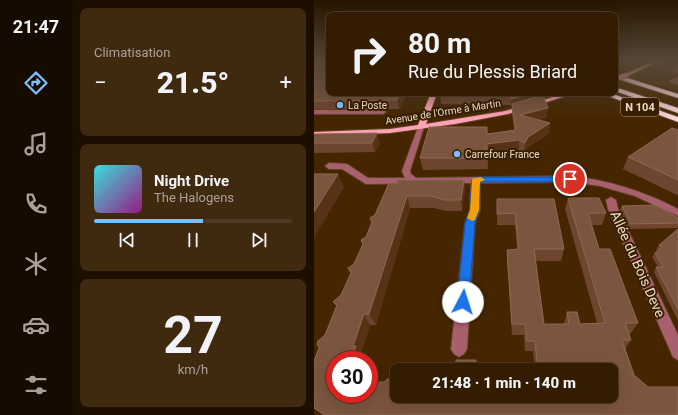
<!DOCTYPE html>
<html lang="fr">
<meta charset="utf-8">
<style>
body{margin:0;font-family:Roboto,sans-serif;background:#3f290f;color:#f1f3f6;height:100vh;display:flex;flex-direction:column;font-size:15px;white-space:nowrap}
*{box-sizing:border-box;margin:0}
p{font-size:13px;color:#a9a199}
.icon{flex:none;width:22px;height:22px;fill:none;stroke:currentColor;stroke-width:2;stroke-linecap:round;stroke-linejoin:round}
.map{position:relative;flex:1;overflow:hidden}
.drawer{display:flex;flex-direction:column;gap:8px;padding:8px;background:#1d0f00;width:242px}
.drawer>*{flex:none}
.top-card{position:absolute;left:12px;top:12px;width:292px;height:84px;border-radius:8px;box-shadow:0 4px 16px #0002,0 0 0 1px #4e3a22;background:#341c00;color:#f1f3f6;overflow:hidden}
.speed{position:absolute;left:12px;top:351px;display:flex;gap:8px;font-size:20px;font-weight:700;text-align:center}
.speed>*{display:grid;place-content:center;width:52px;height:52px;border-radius:50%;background:#341c00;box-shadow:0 4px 16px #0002,0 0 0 1px #4e3a22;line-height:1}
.speed .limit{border:6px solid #d22;background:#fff;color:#111}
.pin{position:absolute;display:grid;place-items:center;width:34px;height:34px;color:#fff;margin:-17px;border:2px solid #fff;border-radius:50%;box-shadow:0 1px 4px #0007}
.me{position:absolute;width:44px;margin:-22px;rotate:5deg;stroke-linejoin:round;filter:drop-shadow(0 0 3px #0008)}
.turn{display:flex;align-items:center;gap:14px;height:84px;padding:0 16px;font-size:18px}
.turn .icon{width:52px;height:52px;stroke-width:2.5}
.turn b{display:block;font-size:28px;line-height:34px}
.big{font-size:30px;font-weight:800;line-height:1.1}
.drawer .card{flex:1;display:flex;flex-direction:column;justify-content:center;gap:6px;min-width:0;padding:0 14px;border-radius:8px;background:#3f290f}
.drawer .dial{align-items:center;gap:0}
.dial b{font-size:52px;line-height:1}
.song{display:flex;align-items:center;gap:12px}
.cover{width:48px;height:48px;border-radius:6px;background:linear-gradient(135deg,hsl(180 70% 55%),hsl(310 70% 35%))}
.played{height:4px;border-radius:2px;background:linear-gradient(90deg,#7cbef9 55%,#4e3a22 55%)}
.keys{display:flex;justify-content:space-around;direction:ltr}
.heat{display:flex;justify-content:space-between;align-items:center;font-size:22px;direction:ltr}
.trip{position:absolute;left:76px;top:363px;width:228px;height:40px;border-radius:8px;background:#341c00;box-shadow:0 4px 16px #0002,0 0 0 1px #4e3a22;font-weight:800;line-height:40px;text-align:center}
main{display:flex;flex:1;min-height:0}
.dock{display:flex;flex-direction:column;width:72px;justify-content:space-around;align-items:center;background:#150b00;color:#a9a199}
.dock .icon{width:28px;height:28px}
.dock .selected{color:#7cbef9}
.dock b{font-size:18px;color:#f1f3f6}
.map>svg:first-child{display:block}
</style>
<main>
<nav class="dock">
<b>21:47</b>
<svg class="icon selected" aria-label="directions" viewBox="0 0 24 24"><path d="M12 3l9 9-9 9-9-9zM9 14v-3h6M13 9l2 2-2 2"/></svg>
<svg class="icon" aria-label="music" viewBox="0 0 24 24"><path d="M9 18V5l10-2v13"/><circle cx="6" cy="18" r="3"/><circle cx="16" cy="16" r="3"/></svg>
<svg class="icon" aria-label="phone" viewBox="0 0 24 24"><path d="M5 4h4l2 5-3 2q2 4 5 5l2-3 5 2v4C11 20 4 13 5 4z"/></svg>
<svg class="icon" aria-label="climate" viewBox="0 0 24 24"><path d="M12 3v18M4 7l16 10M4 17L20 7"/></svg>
<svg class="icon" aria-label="car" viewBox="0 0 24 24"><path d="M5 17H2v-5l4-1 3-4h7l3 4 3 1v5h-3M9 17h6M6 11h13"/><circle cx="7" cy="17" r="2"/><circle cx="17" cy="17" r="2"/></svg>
<svg class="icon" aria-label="filters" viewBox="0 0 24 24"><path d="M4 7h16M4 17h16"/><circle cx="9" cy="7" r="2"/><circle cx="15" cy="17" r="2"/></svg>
</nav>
<section class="drawer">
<div class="card"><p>Climatisation</p>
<div class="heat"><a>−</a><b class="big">21.5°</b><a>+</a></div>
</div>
<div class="card">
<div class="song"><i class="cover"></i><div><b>Night Drive</b><p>The Halogens</p></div></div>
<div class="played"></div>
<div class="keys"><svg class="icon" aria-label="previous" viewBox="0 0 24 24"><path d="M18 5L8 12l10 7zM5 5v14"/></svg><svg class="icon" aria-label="pause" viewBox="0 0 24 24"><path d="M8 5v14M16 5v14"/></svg><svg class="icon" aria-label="next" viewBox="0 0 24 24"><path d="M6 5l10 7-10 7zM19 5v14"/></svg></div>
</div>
<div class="card dial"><b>27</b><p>km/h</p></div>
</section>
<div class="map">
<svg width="364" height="415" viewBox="0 0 364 415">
<rect width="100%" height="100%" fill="#452600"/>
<!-- built -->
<path fill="#4f3211" d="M351 60H364V91L317 77Z"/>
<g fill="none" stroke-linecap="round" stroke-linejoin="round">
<defs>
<path id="minor" d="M0 110H69L72 112 69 114H0Z
M107 125 110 127 96 171 97 174 102 178 256 176C295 180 329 191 364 209V216L321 196 286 186 256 182 166 183V210L161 223 153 349 150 354 145 357 140 354 137 349 151 223 156 210 157 183 52 184 28 169H15L11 166 15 163 33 164 54 178H91L88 171 104 127Z
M297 197 302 200 304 209 364 335V360L359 357 294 209 292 200Z"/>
<path id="major" d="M342 60H348L314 76 309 75Z
M117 93H123L112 124 191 111 253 93H262L194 114 141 124 76 133 0 136V132L76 129 104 125Z"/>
<path id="highway" d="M301 74 364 94V98L301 78Z
M301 87 364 108V113L301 91Z
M286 93H296L364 117V122Z"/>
</defs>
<!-- minor casing -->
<use href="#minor" stroke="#604220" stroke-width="2"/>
<!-- major casing -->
<use href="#major" stroke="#604220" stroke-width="2"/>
<!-- highway casing -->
<use href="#highway" stroke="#604220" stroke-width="2"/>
<!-- minor -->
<use href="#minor" fill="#a85f6e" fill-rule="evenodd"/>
<!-- major -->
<use href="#major" fill="#fea3b5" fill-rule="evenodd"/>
<!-- highway -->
<use href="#highway" fill="#f8d3d9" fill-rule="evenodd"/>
<defs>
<path id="major-bridge" d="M301 79 312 75"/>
</defs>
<!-- major-bridge casing -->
<use href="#major-bridge" stroke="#604220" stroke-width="6" stroke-linecap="butt"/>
<!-- major-bridge -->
<use href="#major-bridge" stroke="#fea3b5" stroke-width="5"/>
</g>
<!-- wall -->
<path fill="#6e452f" d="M0 60 93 93 85 109H0Z
M364 64V74L356 73 357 70Z
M364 77V86L355 83 356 81Z
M127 93H231L227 94V96L234 108 232 118 226 120 236 123 235 133 213 148 210 154 205 151 174 155V169L109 170 106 158 174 134 200 130 198 114V107L197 108V105L127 104 126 96Z
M364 130V195H363L309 169 314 157Z
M0 134 66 143 61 152 0 153Z
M150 180 151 191 148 211H132L120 208H96L62 325H56L47 354 49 356 21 360V394L83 396 259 398H287L286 396H297V370H221L219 351H211L210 335H198L193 261V250L203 249 201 225H183V199L250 249 247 261H222L230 324H250L253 312 266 324 283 323 251 209 254 198 292 213 288 225H277L285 249 324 323 317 333 315 334 317 340 311 349 320 375 364 415 9 414 0 408V361L23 307 19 302 27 295 49 245 47 240 52 237 58 223 56 218 61 215 75 183Z
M308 206 364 218V228L315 229 306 210Z
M364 229V321L340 272 342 267H344L338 257 341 253 344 250H342L345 245Z"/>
<!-- shaded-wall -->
<path fill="#583216" d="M88 93H93L85 109 83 100Z
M220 93H231L227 94V99L198 104V107L197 108V99Z
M234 108 232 118 206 126V115Z
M236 123 235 133 213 148 210 154 211 143 214 137Z
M63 133 66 143 61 152 58 143Z
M205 140V151L174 155V169L173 144Z
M24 174 30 187 0 238V212Z
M150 180 151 191 148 211 147 200Z
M93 196 96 208 62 325 55 314Z
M50 314 56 325 47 354 49 356 48 360H34Z
M162 360 163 370H161Z"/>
<!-- building -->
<path fill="#7b553f" stroke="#8d6954" d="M0 60H15V93H88L83 100 0 101V73H2L1 69 0 68Z
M364 64V72L357 70Z
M364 77V83L356 81Z
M127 93H220L197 99V96H126Z
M229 95 234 108 206 115 236 123 214 137 211 143 205 140 173 144V158H106L115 127H173V134L202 130 198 104Z
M358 128 364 130V180L314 157Z
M63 133 58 143H0V134Z
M0 174H24L0 212Z
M84 180H150L147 200H130L118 196H93L55 314H50L39 346H42L39 355 35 357 34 360H21V394H55V387H61L62 382H70L73 379H83V377V396H259V398H296L295 396H297V370H224L221 341H213L211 324H198L193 250 205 249 201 213 183 214V199H240L250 249H220L230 324H255L253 312H263L266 324 291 323 254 198H285L292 213H274L285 249H296L324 323H311L317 340H308L320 375 334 387H364V415H9V414L0 408 1 394H0V361L5 348 3 344 4 341 11 335 23 305 19 302 27 295 37 273 34 268 40 264 49 244 47 240 52 237 58 222 56 218 61 215 75 183H83Z
M342 205 364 218V223L317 224 308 206Z
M364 229V309L342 267H349L341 253 348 247 345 245Z
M142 360H162L161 370H141Z"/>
<!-- sky -->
<linearGradient id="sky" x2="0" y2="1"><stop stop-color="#261500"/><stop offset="0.51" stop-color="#564737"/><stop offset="1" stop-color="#564737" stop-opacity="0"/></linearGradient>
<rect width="364" height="118" fill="url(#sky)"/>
<!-- route -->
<path fill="#1a73e8" stroke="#114b97" d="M162 177H256L260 179 256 182H166L165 210 161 223 155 302 153 305 149 307 145 305 143 302 151 223 156 210 158 180Z"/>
<!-- slow -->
<path fill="#f59e0b" d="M167 177 171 180 166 182 165 210 161 220 158 221 153 218 156 210 158 180 159 178Z"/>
<!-- markers -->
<g fill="#7cbef9" stroke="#371f02" stroke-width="1.5">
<circle cx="26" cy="105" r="4"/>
<circle cx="143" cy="154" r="4"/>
</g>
<g text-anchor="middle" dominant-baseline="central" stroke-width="4" stroke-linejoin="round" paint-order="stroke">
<!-- far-poi labels -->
<g font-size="10" fill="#ecd8c5" stroke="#371f02" text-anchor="start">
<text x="34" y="105">La Poste</text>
<text x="151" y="154">Carrefour France</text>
</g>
<!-- far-street labels -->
<g font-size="10" fill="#ecd8c5" stroke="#371f02">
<text transform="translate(129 112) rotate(-9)">Avenue de l'Orme à Martin</text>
</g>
<!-- shield labels -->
<rect fill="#371f02" stroke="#b6a08a" stroke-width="1" x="307" y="98" width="38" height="18" rx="3"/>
<g font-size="11" font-weight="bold" fill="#ecd8c5">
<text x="326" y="107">N 104</text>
</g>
<!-- near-street labels -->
<g font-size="14" fill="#ecd8c5" stroke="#371f02">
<text transform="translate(324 264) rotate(66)">Allée du Bois Deve</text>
</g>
</g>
</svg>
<div class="speed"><div class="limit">30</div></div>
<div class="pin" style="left:256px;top:179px;background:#d93025"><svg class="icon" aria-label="arrive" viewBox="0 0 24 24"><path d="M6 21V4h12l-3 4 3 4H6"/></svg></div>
<svg class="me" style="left:149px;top:302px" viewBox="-20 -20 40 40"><circle r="19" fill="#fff"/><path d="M0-13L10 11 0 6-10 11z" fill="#1a73e8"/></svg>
<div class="trip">21:48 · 1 min · 140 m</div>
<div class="top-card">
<div class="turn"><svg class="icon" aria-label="right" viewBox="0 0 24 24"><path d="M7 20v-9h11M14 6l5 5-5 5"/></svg><div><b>80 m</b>Rue du Plessis Briard</div></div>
</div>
</div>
</main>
